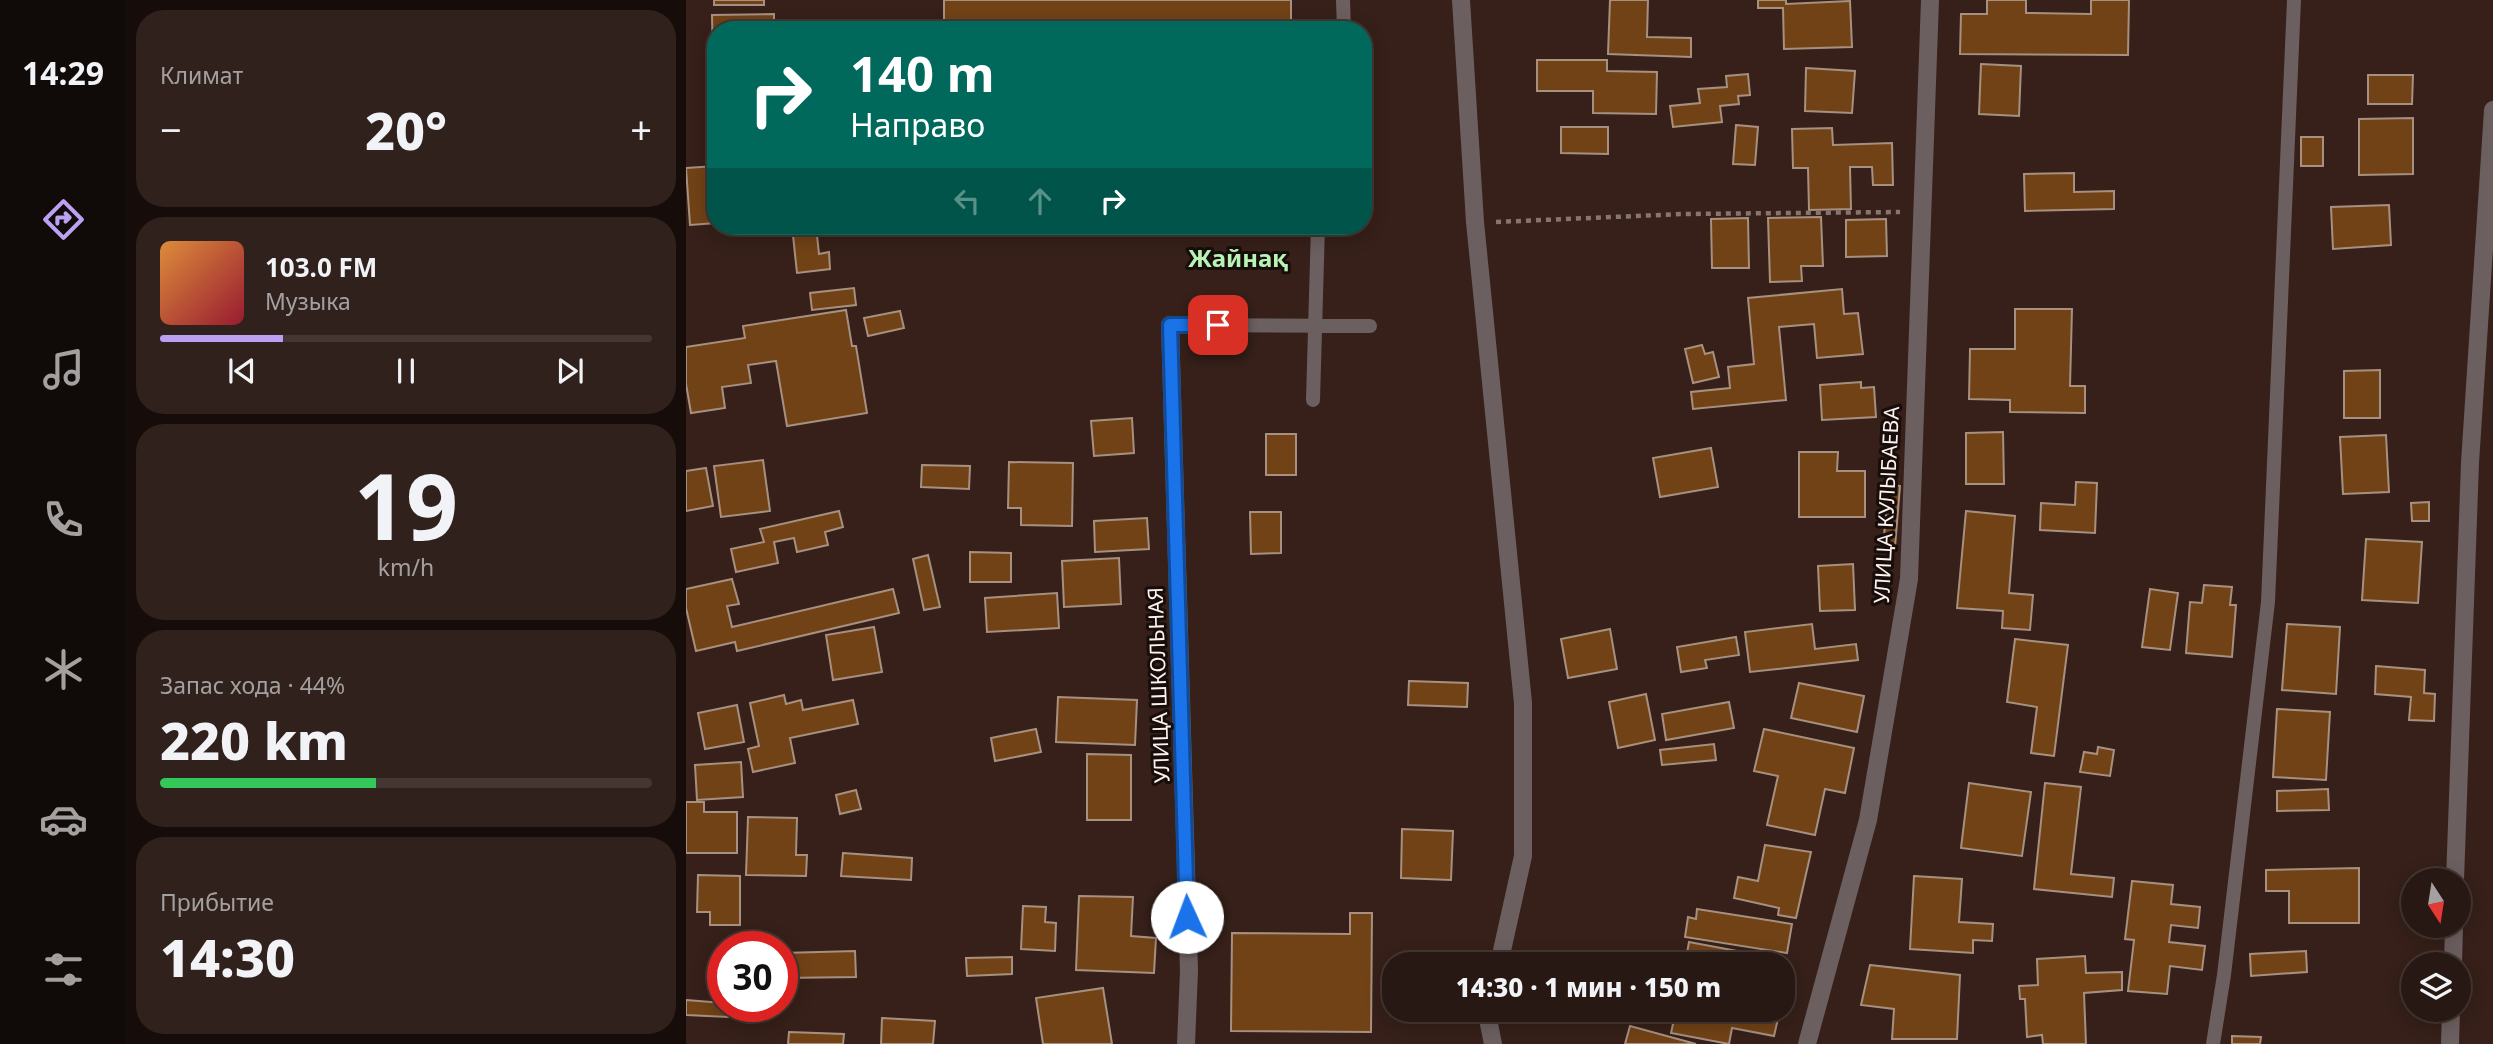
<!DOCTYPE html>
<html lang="ru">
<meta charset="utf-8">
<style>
body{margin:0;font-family:"Noto Sans",sans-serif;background:#30211c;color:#f1f3f6;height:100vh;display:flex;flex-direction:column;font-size:26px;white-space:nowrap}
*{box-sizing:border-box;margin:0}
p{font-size:23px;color:#a5a0a0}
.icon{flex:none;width:38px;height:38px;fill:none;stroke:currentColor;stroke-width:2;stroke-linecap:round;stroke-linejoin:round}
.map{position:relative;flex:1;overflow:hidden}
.details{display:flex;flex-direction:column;gap:10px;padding:10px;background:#160d0a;width:560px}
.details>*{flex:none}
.guide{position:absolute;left:21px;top:21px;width:665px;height:214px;border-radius:28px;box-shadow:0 4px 18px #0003,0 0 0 2px #443733;background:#00695c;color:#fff;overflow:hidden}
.needle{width:46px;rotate:168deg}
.buttons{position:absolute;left:1715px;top:868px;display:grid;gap:14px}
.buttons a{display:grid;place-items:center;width:70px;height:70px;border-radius:50%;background:#281813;box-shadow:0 4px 18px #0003,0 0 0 2px #443733;font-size:35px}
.speed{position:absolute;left:21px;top:931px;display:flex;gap:14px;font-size:35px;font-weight:700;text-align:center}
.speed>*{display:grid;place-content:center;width:91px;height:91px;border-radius:50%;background:#281813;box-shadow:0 4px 18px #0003,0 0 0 2px #443733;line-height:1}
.speed .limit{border:10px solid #d22;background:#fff;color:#111}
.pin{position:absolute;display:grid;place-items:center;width:60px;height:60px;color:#fff;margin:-30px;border-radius:14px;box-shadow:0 4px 10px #0006}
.me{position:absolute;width:77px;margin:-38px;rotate:358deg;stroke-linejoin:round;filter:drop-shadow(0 0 5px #0008)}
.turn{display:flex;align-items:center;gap:24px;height:147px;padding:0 28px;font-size:32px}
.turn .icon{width:91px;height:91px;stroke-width:2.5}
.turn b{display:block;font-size:49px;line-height:60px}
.lanes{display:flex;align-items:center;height:66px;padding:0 28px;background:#0003;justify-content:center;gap:35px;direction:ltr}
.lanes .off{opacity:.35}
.big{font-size:52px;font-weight:800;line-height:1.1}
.details .tile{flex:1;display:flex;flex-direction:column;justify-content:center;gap:10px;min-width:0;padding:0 24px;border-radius:28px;background:#30211c}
.details .dial{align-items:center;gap:0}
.dial b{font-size:91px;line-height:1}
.song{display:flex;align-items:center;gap:21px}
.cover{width:84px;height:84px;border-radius:10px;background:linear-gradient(135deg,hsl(30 70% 55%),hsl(350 70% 35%))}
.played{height:7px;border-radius:4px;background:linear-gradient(90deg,#bca0f2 25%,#443733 25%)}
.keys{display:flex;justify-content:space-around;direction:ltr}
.heat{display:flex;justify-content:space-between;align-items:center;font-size:38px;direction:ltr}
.charge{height:10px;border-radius:5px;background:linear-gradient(90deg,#34c759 44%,#443733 0)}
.trip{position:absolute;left:696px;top:952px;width:413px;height:70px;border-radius:28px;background:#281813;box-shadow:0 4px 18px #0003,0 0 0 2px #443733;font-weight:800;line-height:70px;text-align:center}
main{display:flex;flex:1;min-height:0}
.tabs{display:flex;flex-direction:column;width:126px;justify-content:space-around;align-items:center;background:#100a08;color:#a5a0a0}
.tabs .icon{width:49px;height:49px}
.tabs .active{color:#bca0f2}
.tabs b{font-size:32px;color:#f1f3f6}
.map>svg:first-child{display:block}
</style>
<main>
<nav class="tabs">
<b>14:29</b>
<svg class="icon active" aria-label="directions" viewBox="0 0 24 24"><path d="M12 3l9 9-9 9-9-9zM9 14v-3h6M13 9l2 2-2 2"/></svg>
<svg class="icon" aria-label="music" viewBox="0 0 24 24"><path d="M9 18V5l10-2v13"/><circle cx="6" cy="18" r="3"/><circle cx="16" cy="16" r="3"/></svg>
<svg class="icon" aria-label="phone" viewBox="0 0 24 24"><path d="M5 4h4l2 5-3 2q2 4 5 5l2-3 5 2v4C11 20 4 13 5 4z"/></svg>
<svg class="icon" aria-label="climate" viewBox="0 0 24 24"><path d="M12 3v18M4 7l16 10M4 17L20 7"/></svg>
<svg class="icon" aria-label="car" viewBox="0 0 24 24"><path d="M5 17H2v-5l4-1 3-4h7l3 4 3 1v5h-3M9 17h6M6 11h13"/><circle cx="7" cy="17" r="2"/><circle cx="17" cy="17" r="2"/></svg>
<svg class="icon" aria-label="filters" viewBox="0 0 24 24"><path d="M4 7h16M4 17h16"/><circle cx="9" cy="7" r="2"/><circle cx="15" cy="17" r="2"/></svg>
</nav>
<section class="details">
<div class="tile"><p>Климат</p>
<div class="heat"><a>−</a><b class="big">20°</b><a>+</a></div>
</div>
<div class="tile">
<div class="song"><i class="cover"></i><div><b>103.0 FM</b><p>Музыка</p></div></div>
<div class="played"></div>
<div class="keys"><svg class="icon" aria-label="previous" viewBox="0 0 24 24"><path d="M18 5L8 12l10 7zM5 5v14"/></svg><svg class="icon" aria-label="pause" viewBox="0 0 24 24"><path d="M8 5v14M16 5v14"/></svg><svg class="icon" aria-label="next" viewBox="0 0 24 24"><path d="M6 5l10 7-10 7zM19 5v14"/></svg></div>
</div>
<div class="tile dial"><b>19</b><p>km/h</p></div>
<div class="tile"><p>Запас хода · 44%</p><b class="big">220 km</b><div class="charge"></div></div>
<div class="tile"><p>Прибытие</p><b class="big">14:30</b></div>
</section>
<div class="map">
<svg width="1807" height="1044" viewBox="0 0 1807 1044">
<rect width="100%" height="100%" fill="#362019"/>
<!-- building -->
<path fill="#714216" stroke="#a7907f" stroke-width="2" d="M28 0H78V5H28Z
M258 0H605V30H402V24H348V30H258Z
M924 0H962L961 37 1005 38V57L922 54Z
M1072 0H1100V4L1164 1 1166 47 1098 49 1097 8H1072Z
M1301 0H1340V13L1405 14V0H1443L1442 55 1274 54 1275 14H1301Z
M88 14V30H30V116H28L26 15Z
M851 60H921V71L971 72 970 114 907 113V91H851Z
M1295 64 1335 66 1333 116 1293 114Z
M1120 68 1169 71 1166 113 1119 111Z
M1062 74 1064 95 1052 96 1053 104 1034 106 1036 122 987 127 984 106 1014 103 1012 89 1041 87 1040 76Z
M1682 75H1727L1726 104H1682Z
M1727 118V174L1673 175V119Z
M1050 125 1072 127 1069 165 1047 164Z
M875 127H922V154L875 153Z
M1146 128 1147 145 1206 143 1207 185H1187L1186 167H1164L1165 209 1123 210 1122 168H1107L1106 129Z
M1615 137H1637V166H1615Z
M30 166V223L4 225 0 168Z
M1388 173V192L1428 191V209L1339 211 1338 174Z
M1703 205 1705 245 1647 249 1645 207Z
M1135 217 1137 266H1115L1116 281 1084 282 1082 218Z
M1062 218 1063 268H1026L1025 219Z
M1200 219 1201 256 1160 257V220Z
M106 226H130L133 254 143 252 144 269 111 273Z
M168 288 170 305 126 310 124 293Z
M1156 289 1158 314 1172 313 1177 354 1131 358 1128 324 1093 327 1100 400 1007 409 1005 392 1044 388 1042 367 1068 364 1062 298Z
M1329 309H1386L1384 386H1399V413L1324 412V400L1283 399 1284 349H1329Z
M160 310 166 346H170L181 413 101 426 90 361 62 365 65 383 36 387 39 408 5 413 0 384V347L59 338 57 326Z
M214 311 218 328 182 336 178 318Z
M1016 345 1019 354 1027 352 1033 377 1007 383 999 349Z
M1694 370V418H1658V371Z
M1175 382V388L1188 387 1190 417 1136 420 1134 385Z
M446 418 448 453 408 456 405 421Z
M1317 432 1318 484H1280V433Z
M580 434H610V475H580Z
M1700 435 1703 492 1657 494 1654 437Z
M1025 448 1032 487 974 497 967 458Z
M1113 452H1152L1151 471H1179V517H1113Z
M77 460 84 511 35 517 28 466Z
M323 462 387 463 386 526 335 525V508H322Z
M236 465 284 466 283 489 235 487Z
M20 468 27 506 0 511V471Z
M1390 482 1411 483 1409 533 1354 530 1355 503 1389 505Z
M1203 484 1214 486 1209 547 1197 546Z
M1743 502V521H1726L1725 503Z
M153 511 157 527 139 532 142 545 111 552 108 538 88 542 92 563 50 572 45 549 78 542 74 529Z
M1280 511 1329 516 1323 593 1347 595 1344 630 1316 628 1317 611 1271 608Z
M564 512H595V553L565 554Z
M461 518 463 549 409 552 408 521Z
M1680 539 1736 542 1732 603 1676 600Z
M284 552 325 553V582H284Z
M242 555 254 607 238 610 227 559Z
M433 558 435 604 378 607 376 561Z
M1167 564 1169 610 1134 611 1132 566Z
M46 579 53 604 41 606 46 627 207 589 213 613 51 651 49 642 10 651 0 608V589Z
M1518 585 1546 587 1544 605H1550L1546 657 1500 653 1504 602 1516 603Z
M1464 589 1492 593 1484 650 1456 647Z
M371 593 373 628 301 632 299 598Z
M1126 624 1129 649 1170 644 1172 660 1064 672 1059 632Z
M1601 624 1654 627 1650 694 1596 690Z
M188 627 196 672 147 680 140 635Z
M924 629 931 669 882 678 875 639Z
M1050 637 1053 655 1019 660 1021 668 995 672 991 647Z
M1329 639 1382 645 1368 756 1345 753 1351 707 1321 702Z
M1690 666 1739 670 1738 693 1749 694 1748 721 1723 720 1725 697 1689 694Z
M723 681 782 683 781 707 722 705Z
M1113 683 1178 696 1171 732 1105 718Z
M960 694 969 740 932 748 923 702Z
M98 695 100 704 115 700 117 710 167 700 172 724 104 738 109 763 67 772 62 749 73 746 64 703Z
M372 697 451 700 449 745 370 742Z
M1043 702 1048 728 980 740 976 714Z
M51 705 58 742 19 749 12 713Z
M1591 709 1644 712 1640 780 1587 777Z
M350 729 355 752 309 761 305 738Z
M1078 729 1168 748 1159 793 1139 789 1129 835 1081 825 1092 776 1068 771Z
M1028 744 1030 760 976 765 974 750Z
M1412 747 1428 750 1424 776 1394 772 1398 752 1411 754Z
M401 754 445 755V820H401Z
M55 762 57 797 11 800 9 765Z
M1283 783 1345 792 1336 856 1275 848Z
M1359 783 1395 787 1385 874 1428 878 1426 897 1348 889Z
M1642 789 1643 810 1591 811V791Z
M170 790 175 809 154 814 150 795Z
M0 802H18V812H51V853H0Z
M62 817 111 818 110 855H121L120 876 60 875Z
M716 829 767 831 765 880 715 878Z
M1079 845 1125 852 1110 918 1092 915 1093 908 1048 898 1052 877 1072 881Z
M157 853 226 858 225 880 155 876Z
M1673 868V923H1603V891H1580V870Z
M12 875 54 876V925H24V912H11Z
M1228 876 1276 879 1273 922 1307 924 1306 941 1287 940V953L1224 949Z
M1446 881 1487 885 1485 904 1514 907 1512 928 1485 925 1483 942 1519 946 1516 970 1484 966 1481 994 1442 991 1448 940 1439 939Z
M393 896 447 897 445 936 470 938 468 973 390 970Z
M337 906 360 907 359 922 370 923 369 951 335 949Z
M1011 909 1106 924 1101 953 999 937 1002 917 1010 919Z
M664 913H686L685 1032 545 1031 546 933 664 934Z
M1003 942 1062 953 1060 964H999Z
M169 951 170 977 96 978V953Z
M1620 951 1621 972 1565 976 1564 954Z
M1399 956 1400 973 1436 972V990L1398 993 1400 1044H1357L1356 1035 1341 1037 1339 999H1334L1333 986 1352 985 1351 959Z
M326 957V974L281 976 280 958Z
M1184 965 1274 975 1271 1039H1206L1208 1009 1175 1005Z
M417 988 426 1044H357L350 998Z
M0 1000 37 1003V1006H42V1017L0 1015Z
M990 1010H1094L1088 1036 1046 1028 1043 1044 985 1033Z
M196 1018 249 1021 247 1044H195Z
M944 1026 1010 1044H939Z
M103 1032 158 1034 157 1044H102Z
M1546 1036 1575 1037 1574 1044H1546Z"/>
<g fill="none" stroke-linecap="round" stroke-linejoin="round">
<!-- path -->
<path stroke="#877670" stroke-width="4.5" stroke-dasharray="5 5" stroke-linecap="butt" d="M810 222 997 214 1214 212"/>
<!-- service -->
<path stroke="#6c5f5f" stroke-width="14" d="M657 0 658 30
M484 325 684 326
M627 400 632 226
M1527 1044 1538 975 1582 602 1608 0"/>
<!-- minor -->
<path stroke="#6c5f5f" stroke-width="18" d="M775 0 789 222 837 703V856L813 964
M484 325 503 971 500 1044
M1769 880 1784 463 1807 110
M1767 964 1768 926
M804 1010 802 1019 807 1044
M1121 1044 1182 820 1223 579 1244 0
M1764 1044 1765 1010"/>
</g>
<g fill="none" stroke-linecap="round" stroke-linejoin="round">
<defs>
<path id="route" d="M501 917 484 325H532"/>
</defs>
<!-- route casing -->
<use href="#route" stroke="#114b97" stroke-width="18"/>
<!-- route -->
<use href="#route" stroke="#1a73e8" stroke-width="12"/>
</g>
<g text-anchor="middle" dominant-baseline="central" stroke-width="6" stroke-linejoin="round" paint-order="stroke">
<!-- street labels -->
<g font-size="21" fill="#fef2ee" stroke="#170d0a">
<text transform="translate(1200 505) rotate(-87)">УЛИЦА КУЛЫБАЕВА</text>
<text transform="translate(472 685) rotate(-92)">УЛИЦА ШКОЛЬНАЯ</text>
</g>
<!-- quarter labels -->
<g font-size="24" font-weight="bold" fill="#b9f2b5" stroke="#170d0a">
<text x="552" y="257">Жайнақ</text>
</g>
</g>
</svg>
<div class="buttons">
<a><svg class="needle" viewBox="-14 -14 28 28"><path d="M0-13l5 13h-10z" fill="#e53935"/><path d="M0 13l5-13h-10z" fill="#a5a0a0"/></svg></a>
<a><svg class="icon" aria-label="layers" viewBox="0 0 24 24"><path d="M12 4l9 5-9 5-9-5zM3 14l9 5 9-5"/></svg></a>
</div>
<div class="speed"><div class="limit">30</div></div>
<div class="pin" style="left:532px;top:325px;background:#d93025"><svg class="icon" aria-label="arrive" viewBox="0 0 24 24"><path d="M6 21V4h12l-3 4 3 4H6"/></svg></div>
<svg class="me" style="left:501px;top:917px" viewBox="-20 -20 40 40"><circle r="19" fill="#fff"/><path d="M0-13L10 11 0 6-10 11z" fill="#1a73e8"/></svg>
<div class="trip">14:30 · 1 мин · 150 m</div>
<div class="guide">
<div class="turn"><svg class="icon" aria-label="right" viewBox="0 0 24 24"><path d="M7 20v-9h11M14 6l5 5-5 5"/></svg><div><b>140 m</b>Направо</div></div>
<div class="lanes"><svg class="icon off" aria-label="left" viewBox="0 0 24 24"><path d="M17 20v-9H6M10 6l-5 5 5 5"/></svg><svg class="icon off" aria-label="ahead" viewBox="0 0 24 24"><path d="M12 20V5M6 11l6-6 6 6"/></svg><svg class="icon" aria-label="right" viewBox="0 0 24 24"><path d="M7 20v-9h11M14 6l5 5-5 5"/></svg></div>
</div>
</div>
</main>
